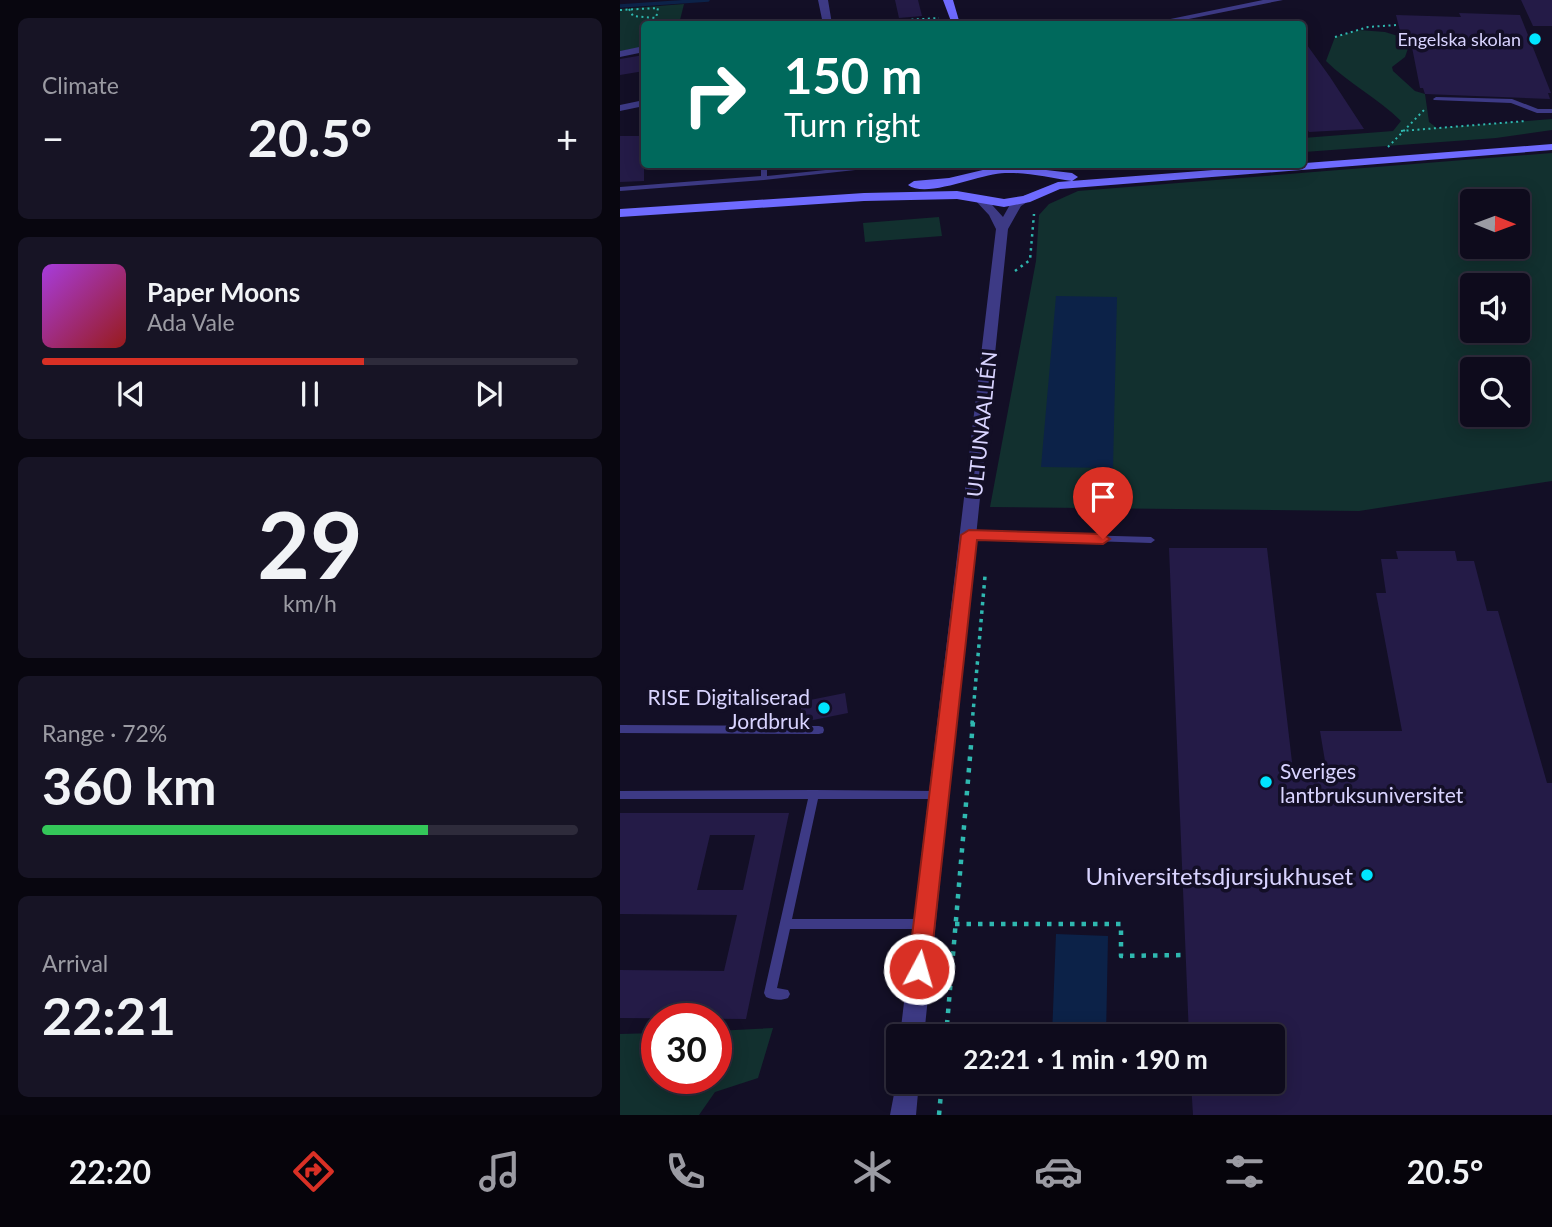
<!DOCTYPE html>
<meta charset="utf-8">
<style>
body{margin:0;font-family:Lato,sans-serif;background:#171425;color:#f1f3f6;height:100vh;display:flex;flex-direction:column;font-size:26px;white-space:nowrap}
*{box-sizing:border-box;margin:0}
p{font-size:23px;color:#9b9ba3}
.icon{flex:none;width:38px;height:38px;fill:none;stroke:currentColor;stroke-width:2;stroke-linecap:round;stroke-linejoin:round}
.map{position:relative;flex:1;overflow:hidden}
.details{display:flex;flex-direction:column;gap:18px;padding:18px;background:#08060f;width:620px}
.details>*{flex:none}
.top-card{position:absolute;left:21px;top:21px;width:665px;height:147px;border-radius:7px;box-shadow:0 4px 18px #0003,0 0 0 2px #2e2b3b;background:#00695c;color:#fff;overflow:hidden}
.needle{width:46px;rotate:91deg}
.tools{position:absolute;left:840px;top:189px;display:grid;gap:14px}
.tools a{display:grid;place-items:center;width:70px;height:70px;border-radius:7px;background:#0e0b1c;box-shadow:0 4px 18px #0003,0 0 0 2px #2e2b3b;font-size:35px}
.speed{position:absolute;left:21px;top:1003px;display:flex;gap:14px;font-size:35px;font-weight:700;text-align:center}
.speed>*{display:grid;place-content:center;width:91px;height:91px;border-radius:50%;background:#0e0b1c;box-shadow:0 4px 18px #0003,0 0 0 2px #2e2b3b;line-height:1}
.speed .limit{border:10px solid #d22;background:#fff;color:#111}
.pin{position:absolute;display:grid;place-items:center;width:60px;height:60px;color:#fff;margin:-72px -30px;border-radius:50% 50% 50% 0;rotate:-45deg;box-shadow:0 0 7px #0007}
.pin .icon{rotate:45deg}
.me{position:absolute;width:77px;margin:-38px;rotate:6deg;stroke-linejoin:round;filter:drop-shadow(0 0 5px #0008)}
.turn{display:flex;align-items:center;gap:24px;height:147px;padding:0 28px;font-size:32px}
.turn .icon{width:91px;height:91px;stroke-width:2.5}
.turn b{display:block;font-size:49px;line-height:60px}
.big{font-size:52px;font-weight:700;line-height:1.1}
.details .tile{flex:1;display:flex;flex-direction:column;justify-content:center;gap:10px;min-width:0;padding:0 24px;border-radius:10px;background:#171425}
.details .dial{align-items:center;gap:0}
.dial b{font-size:91px;line-height:1}
.song{display:flex;align-items:center;gap:21px}
.cover{width:84px;height:84px;border-radius:10px;background:linear-gradient(135deg,hsl(280 70% 55%),hsl(0 70% 35%))}
.played{height:7px;border-radius:4px;background:linear-gradient(90deg,#d93025 60%,#2e2b3b 60%)}
.keys{display:flex;justify-content:space-around;direction:ltr}
.heat{display:flex;justify-content:space-between;align-items:center;font-size:38px;direction:ltr}
.charge{height:10px;border-radius:5px;background:linear-gradient(90deg,#34c759 72%,#2e2b3b 0)}
.trip{position:absolute;left:266px;top:1024px;width:399px;height:70px;border-radius:7px;background:#0e0b1c;box-shadow:0 4px 18px #0003,0 0 0 2px #2e2b3b;font-weight:700;line-height:70px;text-align:center}
.dock{display:flex;height:112px;justify-content:space-around;align-items:center;background:#06040b;color:#9b9ba3}
.dock .icon{width:49px;height:49px}
.dock .current{color:#d93025}
.dock b{font-size:32px;color:#f1f3f6}
main{display:flex;flex:1;min-height:0}
.map>svg:first-child{display:block}
</style>
<main>
<section class="details">
<div class="tile"><p>Climate</p>
<div class="heat"><a>−</a><b class="big">20.5°</b><a>+</a></div>
</div>
<div class="tile">
<div class="song"><i class="cover"></i><div><b>Paper Moons</b><p>Ada Vale</p></div></div>
<div class="played"></div>
<div class="keys"><svg class="icon" aria-label="previous" viewBox="0 0 24 24"><path d="M18 5L8 12l10 7zM5 5v14"/></svg><svg class="icon" aria-label="pause" viewBox="0 0 24 24"><path d="M8 5v14M16 5v14"/></svg><svg class="icon" aria-label="next" viewBox="0 0 24 24"><path d="M6 5l10 7-10 7zM19 5v14"/></svg></div>
</div>
<div class="tile dial"><b>29</b><p>km/h</p></div>
<div class="tile"><p>Range · 72%</p><b class="big">360 km</b><div class="charge"></div></div>
<div class="tile"><p>Arrival</p><b class="big">22:21</b></div>
</section>
<div class="map">
<svg width="933" height="1115" viewBox="0 0 933 1115">
<rect width="100%" height="100%" fill="#130f26"/>
<!-- green -->
<path fill="#12302f" fill-rule="evenodd" d="M64 4 59 24H24V47L0 51V9Z
M739 30 765 32 791 40 785 57 772 67 773 71 795 91 805 94 809 122 817 128 932 119V130L876 138 684 152 683 138 773 131 781 121C758 98 729 84 706 61L715 37Z
M932 153V481L739 511 370 507 416 261 419 215 429 204 458 191ZM852 201H898V247H852ZM852 285H898V331H852ZM852 369H898V415H852Z
M319 217 322 236 245 242 243 223Z
M153 1028 138 1078 95 1092 79 1115H0V1034L37 1033V1078H96V1031Z"/>
<!-- water -->
<path fill="#0c2248" d="M436 296 497 297 493 468 421 467Z
M436 934 488 936 486 1036H432Z"/>
<g fill="none" stroke-linecap="round" stroke-linejoin="round">
<!-- stream -->
<path stroke="#0c2248" stroke-width="3.5" d="M0 6 88 0"/>
</g>
<!-- building -->
<path fill="#241b47" fill-rule="evenodd" d="M275 0H298L302 16 279 18Z
M901 0H933V26H913Z
M839 13 900 15 931 93H928L930 99 805 94 803 88H800L789 32 780 31 776 15 841 17Z
M682 38 710 77 744 129 689 132 682 121Z
M24 55V71L0 75V59Z
M0 136H24V181L0 182Z
M549 548H647L674 779H708L700 731H782L756 593H766L761 559H778L776 551H835L837 561H854L867 611H878L927 783H933V1115H573L571 1082H653V1036H569Z
M225 693 228 713 183 722 180 702Z
M0 813H169L126 1019 0 1018V970L104 971 117 915 0 914ZM90 835H135L123 890H77Z"/>
<g fill="none" stroke-linecap="round" stroke-linejoin="round">
<!-- path-far3 -->
<path stroke="#2fb8b0" stroke-width="2" stroke-dasharray="2 3.5" stroke-linecap="butt" d="M9 9 13 16 36 18
M0 10 38 8 35 24
M161 24 193 20
M220 24 319 18
M715 37 748 27 777 25
M781 131 906 121
M768 147 806 108"/>
<!-- path-far2 -->
<path stroke="#2fb8b0" stroke-width="2.5" stroke-dasharray="2.5 4.5" stroke-linecap="butt" d="M395 271 410 260 414 214"/>
<!-- path-far1 -->
<path stroke="#2fb8b0" stroke-width="3.5" stroke-dasharray="3.5 5" stroke-linecap="butt" d="M352 724 365 576"/>
<!-- path -->
<path stroke="#2fb8b0" stroke-width="4.5" stroke-dasharray="4.5 7" stroke-linecap="butt" d="M335 924H501V956L566 955
M326 1036 353 722
M319 1115 322 1082"/>
<!-- lane -->
<path fill="#3d3a85" fill-rule="evenodd" d="M816 97 892 99 918 109H933V113H917L891 103 814 100 813 99Z
M141 164H147V176L264 164H290L144 180 0 191V187L141 176Z
M349 532 531 537 535 540 531 543 346 537 345 535 346 533Z
M0 725 199 726 203 727 204 730 203 733 199 734 0 733Z
M194 790 318 791 322 792 323 795 322 798 318 799H198L172 919H304L308 920 310 924 308 928 304 929H170L157 988 168 990 170 994 168 998C161 1001 153 1000 146 997L144 993 188 799H0V791Z"/>
<!-- street -->
<path fill="#3d3a85" fill-rule="evenodd" d="M198 0H208L212 24H203Z
M643 0H663L544 24H526Z
M24 46V52L0 57V51Z
M24 100V106L0 111V105Z
M356 196H364L383 217 392 201 406 195 412 199 401 206 388 229 304 1036H280L376 229 369 215 354 199Z
M278 1073V1082H299L296 1115H270Z"/>
<!-- secondary -->
<path fill="#6f6bff" fill-rule="evenodd" d="M323 0H333L340 24H332Z
M933 144V150L440 189 410 202 384 207 337 199 244 201 0 217V209L244 193 337 191 384 199 403 196 438 182Z
M384 165 452 173 458 177 452 181C430 178 407 172 385 173 362 173 307 199 288 185L294 181 329 178Z"/>
</g>
<!-- route -->
<path fill="#d93025" stroke="#8d1f18" stroke-width="2" d="M349 530 483 534 490 539 483 544 357 540 310 969 307 976 299 979 292 976 288 969 341 535Z"/>
<!-- markers -->
<g fill="#00e5ff" stroke="#130f26" stroke-width="2.5">
<circle cx="915" cy="39" r="7"/>
<circle cx="204" cy="708" r="7"/>
<circle cx="646" cy="782" r="7"/>
<circle cx="747" cy="875" r="7"/>
</g>
<g text-anchor="middle" dominant-baseline="central" stroke-width="7" stroke-linejoin="round" paint-order="stroke">
<!-- far-poi labels -->
<g font-size="18" fill="#d9d4ff" stroke="#130f26" text-anchor="end">
<text x="901" y="39">Engelska skolan</text>
</g>
<!-- street labels -->
<g font-size="21" fill="#d9d4ff" stroke="#130f26">
<text transform="translate(361 424) rotate(-84)">ULTUNAALLÉN</text>
</g>
<!-- poi labels -->
<g font-size="21" fill="#d9d4ff" stroke="#130f26" text-anchor="end">
<text x="190" y="696">RISE Digitaliserad<tspan x="190" dy="24">Jordbruk</tspan></text>
<text x="660" y="770" text-anchor="start">Sveriges<tspan x="660" dy="24">lantbruksuniversitet</tspan></text>
</g>
<!-- near-poi labels -->
<g font-size="24" fill="#d9d4ff" stroke="#130f26" text-anchor="end">
<text x="733" y="875">Universitetsdjursjukhuset</text>
</g>
</g>
</svg>
<div class="tools">
<a><svg class="needle" viewBox="-14 -14 28 28"><path d="M0-13l5 13h-10z" fill="#e53935"/><path d="M0 13l5-13h-10z" fill="#9b9ba3"/></svg></a>
<a><svg class="icon" aria-label="sound" viewBox="0 0 24 24"><path d="M4 9h4l5-4v14l-5-4H4zM17 9q2 3 0 6"/></svg></a>
<a><svg class="icon" aria-label="search" viewBox="0 0 24 24"><circle cx="10" cy="10" r="6"/><path d="M15 15l6 6"/></svg></a>
</div>
<div class="speed"><div class="limit">30</div></div>
<div class="pin" style="left:483px;top:539px;background:#d93025"><svg class="icon" aria-label="arrive" viewBox="0 0 24 24"><path d="M6 21V4h12l-3 4 3 4H6"/></svg></div>
<svg class="me" style="left:299px;top:969px" viewBox="-20 -20 40 40"><circle r="17" fill="#d93025" stroke="#fff" stroke-width="3"/><path d="M0-11L8 9 0 5-8 9z" fill="#fff"/></svg>
<div class="trip">22:21 · 1 min · 190 m</div>
<div class="top-card">
<div class="turn"><svg class="icon" aria-label="right" viewBox="0 0 24 24"><path d="M7 20v-9h11M14 6l5 5-5 5"/></svg><div><b>150 m</b>Turn right</div></div>
</div>
</div>
</main>
<nav class="dock">
<b>22:20</b>
<svg class="icon current" aria-label="directions" viewBox="0 0 24 24"><path d="M12 3l9 9-9 9-9-9zM9 14v-3h6M13 9l2 2-2 2"/></svg>
<svg class="icon" aria-label="music" viewBox="0 0 24 24"><path d="M9 18V5l10-2v13"/><circle cx="6" cy="18" r="3"/><circle cx="16" cy="16" r="3"/></svg>
<svg class="icon" aria-label="phone" viewBox="0 0 24 24"><path d="M5 4h4l2 5-3 2q2 4 5 5l2-3 5 2v4C11 20 4 13 5 4z"/></svg>
<svg class="icon" aria-label="climate" viewBox="0 0 24 24"><path d="M12 3v18M4 7l16 10M4 17L20 7"/></svg>
<svg class="icon" aria-label="car" viewBox="0 0 24 24"><path d="M5 17H2v-5l4-1 3-4h7l3 4 3 1v5h-3M9 17h6M6 11h13"/><circle cx="7" cy="17" r="2"/><circle cx="17" cy="17" r="2"/></svg>
<svg class="icon" aria-label="filters" viewBox="0 0 24 24"><path d="M4 7h16M4 17h16"/><circle cx="9" cy="7" r="2"/><circle cx="15" cy="17" r="2"/></svg>
<b>20.5°</b>
</nav>
